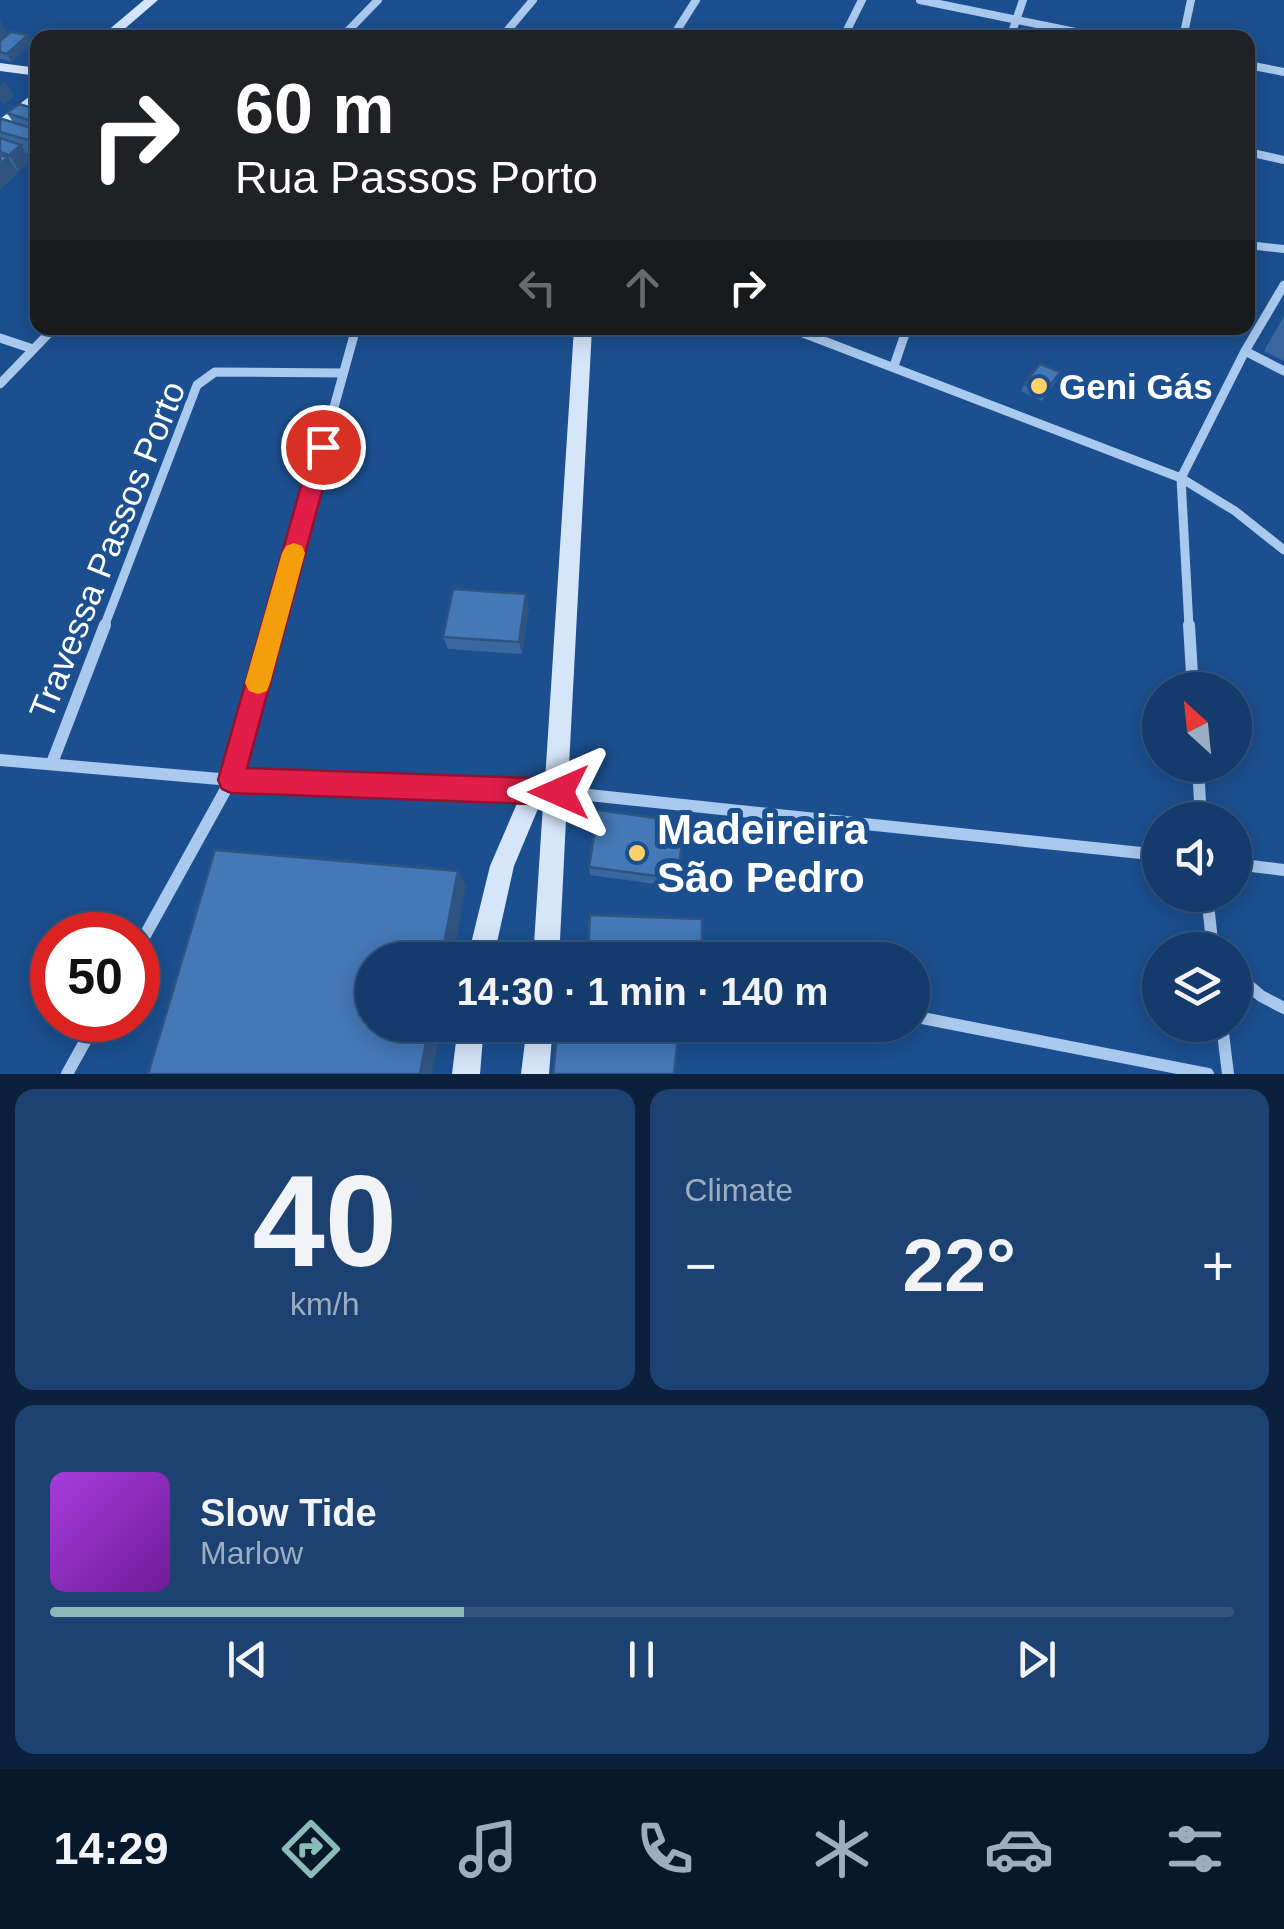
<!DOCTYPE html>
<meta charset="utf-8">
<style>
body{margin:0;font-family:Arial,sans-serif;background:#1d4271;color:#f1f3f6;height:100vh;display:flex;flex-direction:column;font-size:38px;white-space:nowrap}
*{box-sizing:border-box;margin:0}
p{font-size:32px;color:#9dadc1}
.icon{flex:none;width:55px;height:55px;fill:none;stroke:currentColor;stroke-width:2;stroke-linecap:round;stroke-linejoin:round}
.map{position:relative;height:1074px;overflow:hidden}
.details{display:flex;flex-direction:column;gap:15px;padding:15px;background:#0b203b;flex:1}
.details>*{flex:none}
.guide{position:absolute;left:30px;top:30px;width:1225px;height:305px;border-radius:20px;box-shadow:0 5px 25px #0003,0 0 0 2px #33557e;background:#202124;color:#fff;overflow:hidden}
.needle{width:65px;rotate:333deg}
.tools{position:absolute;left:1142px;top:672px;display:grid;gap:20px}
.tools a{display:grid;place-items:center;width:110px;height:110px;border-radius:50%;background:#143b6b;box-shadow:0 5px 25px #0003,0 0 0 2px #33557e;font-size:50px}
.speed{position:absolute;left:30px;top:912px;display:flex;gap:20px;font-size:50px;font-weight:700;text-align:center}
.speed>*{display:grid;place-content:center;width:130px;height:130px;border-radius:50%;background:#143b6b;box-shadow:0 5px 25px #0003,0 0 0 2px #33557e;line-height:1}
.speed .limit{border:15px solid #d22;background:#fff;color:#111}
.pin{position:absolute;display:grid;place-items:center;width:85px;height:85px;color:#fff;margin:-42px;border:5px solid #fff;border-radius:50%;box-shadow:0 2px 10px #0007}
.me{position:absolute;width:110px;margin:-55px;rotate:270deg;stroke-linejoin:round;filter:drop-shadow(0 0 8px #0008)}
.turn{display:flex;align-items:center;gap:35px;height:210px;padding:0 40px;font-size:45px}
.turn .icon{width:130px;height:130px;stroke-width:2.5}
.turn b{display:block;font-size:70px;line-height:85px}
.lanes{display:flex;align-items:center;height:95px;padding:0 40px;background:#0003;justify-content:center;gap:50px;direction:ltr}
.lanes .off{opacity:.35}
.big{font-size:75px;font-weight:600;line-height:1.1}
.details .tile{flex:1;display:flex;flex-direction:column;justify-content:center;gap:15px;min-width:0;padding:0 35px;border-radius:20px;background:#1d4271}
.details .dial{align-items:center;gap:0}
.dial b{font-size:130px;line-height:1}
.song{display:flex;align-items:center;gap:30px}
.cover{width:120px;height:120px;border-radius:15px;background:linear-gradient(135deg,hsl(280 70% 55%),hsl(280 70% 35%))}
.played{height:10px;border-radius:5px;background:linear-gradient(90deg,#8bbbb9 35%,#33557e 35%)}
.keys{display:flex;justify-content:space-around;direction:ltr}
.heat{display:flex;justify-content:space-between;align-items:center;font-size:55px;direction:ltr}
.details .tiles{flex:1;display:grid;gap:15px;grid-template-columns:1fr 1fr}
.tile:last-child{grid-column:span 2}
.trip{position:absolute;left:355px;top:942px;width:575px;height:100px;border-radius:50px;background:#143b6b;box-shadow:0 5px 25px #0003,0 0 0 2px #33557e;font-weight:600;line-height:100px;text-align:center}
.tabs{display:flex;height:160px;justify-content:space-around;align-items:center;background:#08182b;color:#9dadc1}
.tabs .icon{width:70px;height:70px}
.tabs .on{color:#8bbbb9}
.tabs b{font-size:45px;color:#f1f3f6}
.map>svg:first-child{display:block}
</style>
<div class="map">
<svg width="1284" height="1074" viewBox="0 0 1284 1074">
<rect width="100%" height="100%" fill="#1b4f8f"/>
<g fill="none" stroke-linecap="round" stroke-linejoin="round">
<!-- street-far2 -->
<path stroke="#a9c9ee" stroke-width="8" d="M920 0 1105 38
M341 38 378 0
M501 38 533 0
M672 38 696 0
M843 38 862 0
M1010 38 1023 0
M1183 38 1191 0
M1248 65 1284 72
M1248 152 1284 160
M1248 245 1284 249"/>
<!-- street-far1 -->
<path stroke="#a9c9ee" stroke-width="9" d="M790 328 1181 478 1235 511 1284 550
M0 338 33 349
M1245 351 1284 371
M894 366 907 328
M0 384 54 328
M104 627 197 385 215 372 343 373
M273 627 356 328
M1189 627 1181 478 1245 351 1284 285"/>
<!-- street -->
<path stroke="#a9c9ee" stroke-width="12" d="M1189 625 1193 690
M0 760 231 780 532 793
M52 763 105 625
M1198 765 1201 820
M560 792 1160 855
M1235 864 1284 870
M1207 895 1213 950
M138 948 231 780 274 625
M1235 974 1261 996 1284 1008
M912 1016 1208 1074
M1222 1025 1228 1074
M67 1074 97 1020"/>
<!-- secondary -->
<path fill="#d6e6fa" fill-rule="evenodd" d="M144 0H158L114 38H99Z
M0 63 38 68V76L0 71Z
M38 90V102L0 130V119Z
M574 328H592L568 785 571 792 567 800 559 960H533L543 804H540L514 866 493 960H467L490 866 525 785 545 781Z
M458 1025H484L480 1074H452Z
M527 1025H553L549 1074H521Z"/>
</g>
<!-- wall -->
<path fill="#3a679d" d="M0 21 8 35 33 43 11 62 0 59Z
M38 90V156L26 153 31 161 19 171 16 170 18 173 0 189V120L13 122 7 113 37 110 30 96Z
M1284 316V361L1264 351Z
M1057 380 1042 401 1021 391 1024 384Z
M529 607 522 654 448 649 443 637Z
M684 822 677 887 590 875 589 867Z
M588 950 702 954 701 957 589 953Z"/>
<!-- shaded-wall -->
<path fill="#305480" d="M0 21 9 37 0 45Z
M28 35 33 43 11 62 7 54Z
M5 81 14 97 4 105 0 100V85Z
M38 133V156L28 140Z
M21 145 31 161 19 171 9 155Z
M8 157 18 173 0 189V164Z
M526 594 529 607 522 654 519 642Z
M458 871 466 886 453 960H441Z
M429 1025H441L432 1074H420Z"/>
<!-- building -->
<path fill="#4478b7" stroke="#305480" stroke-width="2.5" d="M11 32 28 35 7 54 0 52V41Z
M38 90V98L30 96Z
M19 104 38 110V123L7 113Z
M2 119 38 130V133L28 140 0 132V120Z
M0 138 21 145 9 155 0 152Z
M0 155 8 157 0 164Z
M1040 364 1060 372 1045 393 1024 384Z
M453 589 526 594 519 642 443 637Z
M598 810 684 822 678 879 589 867Z
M215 850 458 871 441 960H372V1025H429L420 1074H148Z
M590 915 702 919V954L588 950Z
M558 1025H679L674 1074H553Z"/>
<!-- route -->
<path fill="#e11d48" stroke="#92132f" stroke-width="2.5" d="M323 439 334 447 247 768 559 779 568 783 572 792 568 801 559 805 231 793 222 789 218 780 312 447Z"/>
<!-- slow -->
<path fill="#f59e0b" d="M294 543 302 546 305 553 270 683 267 691 258 694 249 691 245 683 282 553 286 546Z"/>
<!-- markers -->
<g fill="#ffd166" stroke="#1b4f8f" stroke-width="4">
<circle cx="1039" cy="386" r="10"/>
<circle cx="637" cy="853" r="10"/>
</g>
<g text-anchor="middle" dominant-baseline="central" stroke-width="10" stroke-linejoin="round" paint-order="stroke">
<!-- poi labels -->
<g font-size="35" font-weight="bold" fill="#fff" stroke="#1b4f8f" text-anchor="start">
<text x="1059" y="386">Geni Gás</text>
</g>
<!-- street labels -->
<g font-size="35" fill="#fff" stroke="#1b4f8f">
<text transform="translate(107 550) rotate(-68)">Travessa Passos Porto</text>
</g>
<!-- near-poi labels -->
<g font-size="42" font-weight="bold" fill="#fff" stroke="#1b4f8f" text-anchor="start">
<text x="657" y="829">Madeireira<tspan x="657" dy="48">São Pedro</tspan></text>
</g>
</g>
</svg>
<div class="tools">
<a><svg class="needle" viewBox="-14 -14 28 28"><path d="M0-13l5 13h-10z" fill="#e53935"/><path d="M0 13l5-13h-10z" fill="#9dadc1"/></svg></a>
<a><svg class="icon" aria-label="sound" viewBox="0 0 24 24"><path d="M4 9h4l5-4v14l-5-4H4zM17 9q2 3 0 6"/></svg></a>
<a><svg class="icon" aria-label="layers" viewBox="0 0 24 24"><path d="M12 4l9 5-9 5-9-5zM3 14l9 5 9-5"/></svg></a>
</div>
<div class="speed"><div class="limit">50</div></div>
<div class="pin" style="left:323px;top:447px;background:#d93025"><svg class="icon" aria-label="arrive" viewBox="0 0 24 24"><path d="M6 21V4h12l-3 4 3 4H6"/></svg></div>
<svg class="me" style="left:559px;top:792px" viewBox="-20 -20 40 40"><path d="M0-17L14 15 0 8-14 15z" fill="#e11d48" stroke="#fff" stroke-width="4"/></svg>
<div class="trip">14:30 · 1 min · 140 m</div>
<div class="guide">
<div class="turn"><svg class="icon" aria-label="right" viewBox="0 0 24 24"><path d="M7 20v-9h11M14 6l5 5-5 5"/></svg><div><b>60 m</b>Rua Passos Porto</div></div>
<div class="lanes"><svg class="icon off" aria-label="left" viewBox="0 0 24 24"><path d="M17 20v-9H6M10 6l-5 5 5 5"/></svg><svg class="icon off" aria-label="ahead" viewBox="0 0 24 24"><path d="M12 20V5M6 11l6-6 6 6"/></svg><svg class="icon" aria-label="right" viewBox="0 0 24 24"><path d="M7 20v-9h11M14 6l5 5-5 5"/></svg></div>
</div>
</div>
<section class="details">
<div class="tiles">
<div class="tile dial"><b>40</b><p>km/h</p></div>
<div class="tile"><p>Climate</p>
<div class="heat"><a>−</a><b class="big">22°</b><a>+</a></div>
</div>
<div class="tile">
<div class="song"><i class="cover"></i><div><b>Slow Tide</b><p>Marlow</p></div></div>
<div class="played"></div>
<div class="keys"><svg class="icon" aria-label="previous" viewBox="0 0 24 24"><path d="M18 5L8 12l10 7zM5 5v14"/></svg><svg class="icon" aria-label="pause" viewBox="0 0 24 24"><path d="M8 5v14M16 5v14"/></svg><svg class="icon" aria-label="next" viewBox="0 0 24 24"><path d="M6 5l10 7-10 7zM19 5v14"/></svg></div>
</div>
</div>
</section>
<nav class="tabs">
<b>14:29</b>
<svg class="icon on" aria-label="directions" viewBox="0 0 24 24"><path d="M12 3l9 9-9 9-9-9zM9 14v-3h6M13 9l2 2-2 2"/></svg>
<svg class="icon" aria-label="music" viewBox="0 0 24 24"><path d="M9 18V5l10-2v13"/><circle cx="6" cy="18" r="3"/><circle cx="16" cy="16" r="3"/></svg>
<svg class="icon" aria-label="phone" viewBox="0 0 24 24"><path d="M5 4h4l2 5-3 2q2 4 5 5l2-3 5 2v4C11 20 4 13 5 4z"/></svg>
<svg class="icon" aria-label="climate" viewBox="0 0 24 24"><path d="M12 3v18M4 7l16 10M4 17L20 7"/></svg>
<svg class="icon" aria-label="car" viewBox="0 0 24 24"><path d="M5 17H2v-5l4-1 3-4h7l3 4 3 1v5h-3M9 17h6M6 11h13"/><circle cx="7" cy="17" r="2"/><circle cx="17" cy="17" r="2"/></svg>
<svg class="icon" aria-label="filters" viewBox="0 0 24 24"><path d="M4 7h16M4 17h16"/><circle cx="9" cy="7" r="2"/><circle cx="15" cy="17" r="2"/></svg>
</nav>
